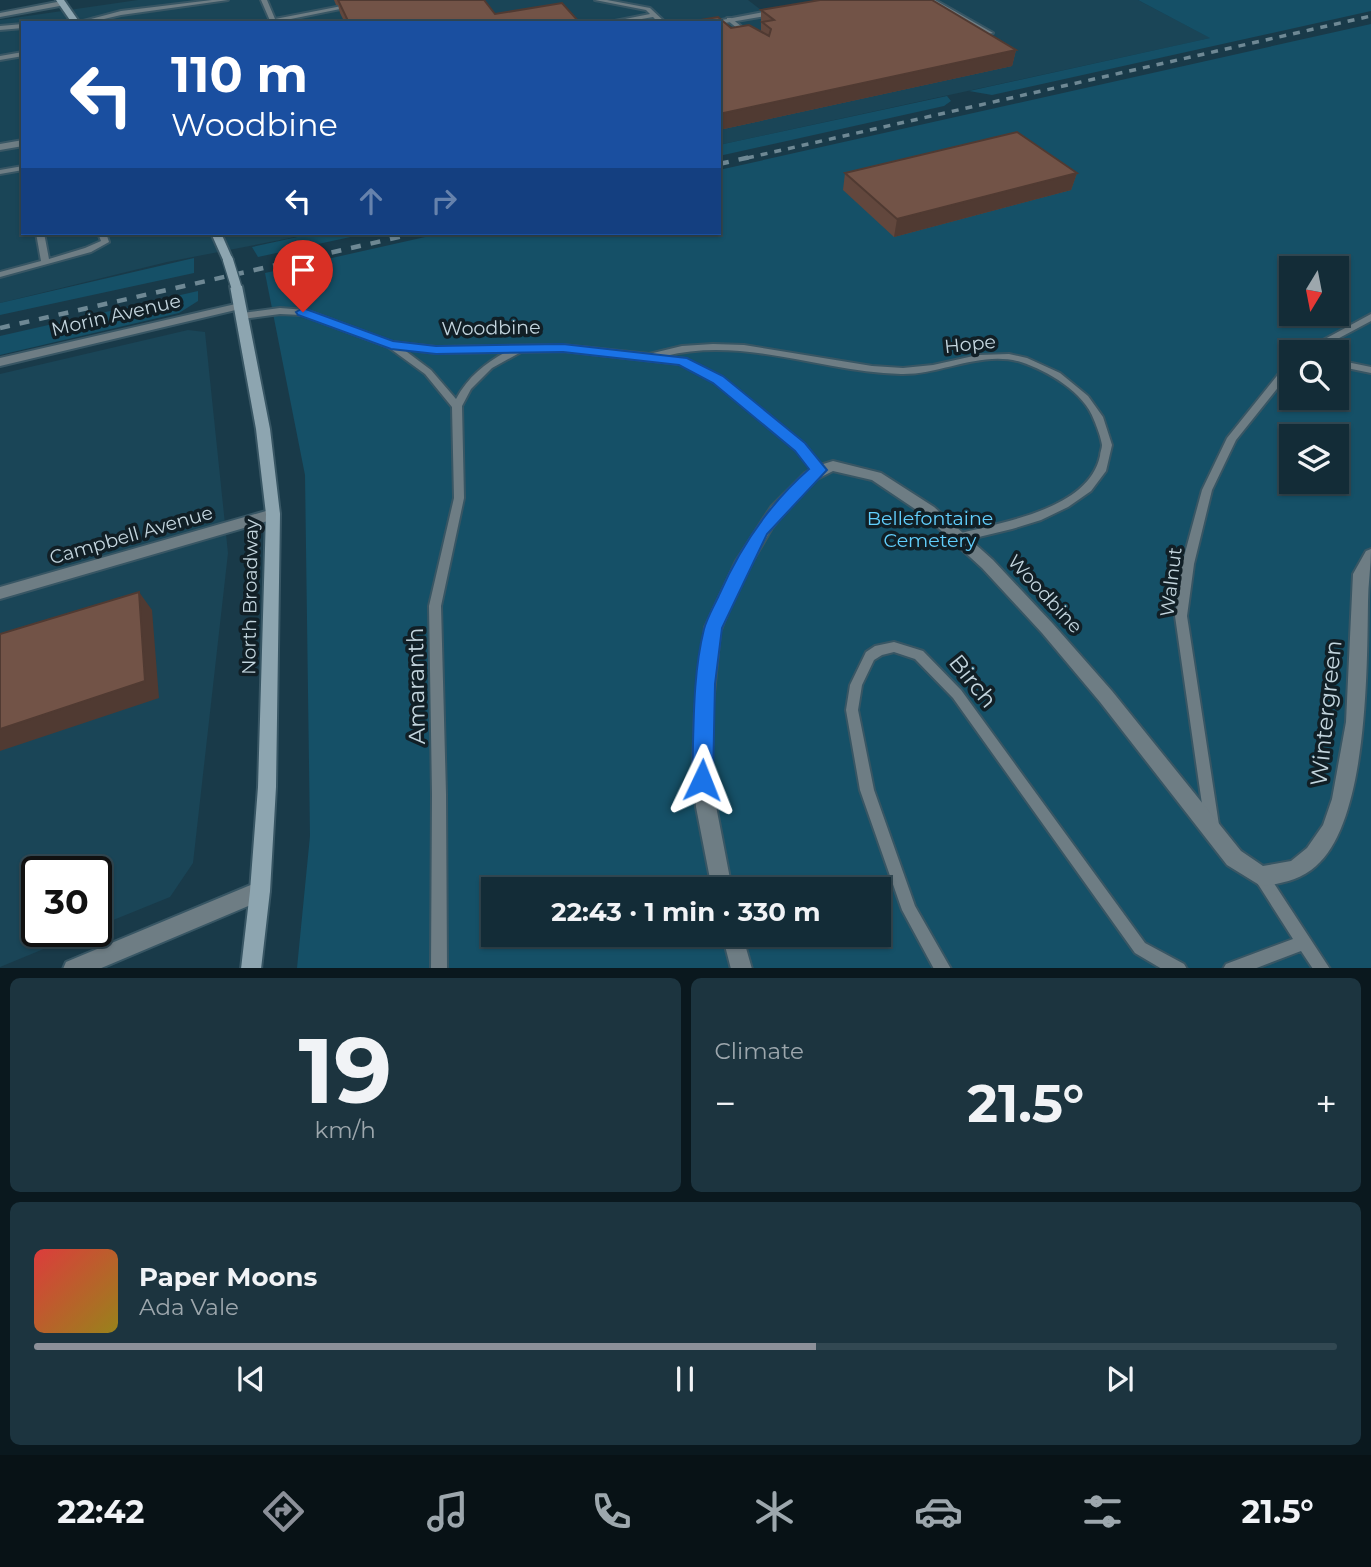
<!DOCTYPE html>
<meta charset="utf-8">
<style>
body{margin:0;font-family:Montserrat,sans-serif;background:#1c343f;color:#f1f3f6;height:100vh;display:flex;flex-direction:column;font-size:26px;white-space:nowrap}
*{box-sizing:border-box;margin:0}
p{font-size:23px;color:#9da7ad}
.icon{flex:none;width:38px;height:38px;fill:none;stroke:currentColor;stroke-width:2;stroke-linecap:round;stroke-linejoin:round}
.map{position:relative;height:968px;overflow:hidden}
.drawer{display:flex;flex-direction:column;gap:10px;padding:10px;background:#0a181e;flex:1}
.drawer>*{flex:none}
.banner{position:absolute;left:21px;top:21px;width:700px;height:214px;border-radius:0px;box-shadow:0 2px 5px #0004,0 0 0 2px #324852;background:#1a4fa0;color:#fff;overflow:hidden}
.needle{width:46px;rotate:190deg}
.fabs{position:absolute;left:1279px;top:256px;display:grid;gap:14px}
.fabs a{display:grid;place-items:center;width:70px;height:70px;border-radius:0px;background:#132c37;box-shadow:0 2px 5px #0004,0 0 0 2px #324852;font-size:35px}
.speed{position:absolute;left:21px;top:856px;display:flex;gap:14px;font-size:35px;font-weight:700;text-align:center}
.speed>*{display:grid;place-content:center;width:91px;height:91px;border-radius:50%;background:#132c37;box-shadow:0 2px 5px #0004,0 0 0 2px #324852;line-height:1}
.speed .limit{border:4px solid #111;border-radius:10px;background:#fff;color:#111}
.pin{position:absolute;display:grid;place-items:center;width:60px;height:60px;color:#fff;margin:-72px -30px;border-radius:50% 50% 50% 0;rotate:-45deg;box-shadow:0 0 7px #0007}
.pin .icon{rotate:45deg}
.me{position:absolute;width:77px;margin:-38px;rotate:2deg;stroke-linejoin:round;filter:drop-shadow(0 0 5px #0008)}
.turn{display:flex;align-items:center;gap:24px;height:147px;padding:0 35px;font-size:32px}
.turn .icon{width:91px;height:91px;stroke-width:2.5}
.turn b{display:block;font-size:49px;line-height:60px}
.lanes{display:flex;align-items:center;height:66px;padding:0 35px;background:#0003;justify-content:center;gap:35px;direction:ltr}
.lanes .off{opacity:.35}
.big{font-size:52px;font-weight:700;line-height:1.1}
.drawer .tile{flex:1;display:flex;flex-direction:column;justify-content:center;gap:10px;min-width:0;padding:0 24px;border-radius:10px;background:#1c343f}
.drawer .dial{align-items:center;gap:0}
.dial b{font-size:91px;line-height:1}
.song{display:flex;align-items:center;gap:21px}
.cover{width:84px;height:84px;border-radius:10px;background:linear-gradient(135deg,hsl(0 70% 55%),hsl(50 70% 35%))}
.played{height:7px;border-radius:4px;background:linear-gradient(90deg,#8c9099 60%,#324852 60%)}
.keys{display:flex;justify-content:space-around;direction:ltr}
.heat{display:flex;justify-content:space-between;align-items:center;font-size:38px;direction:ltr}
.drawer .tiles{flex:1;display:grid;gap:10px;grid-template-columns:1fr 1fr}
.tile:last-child{grid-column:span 2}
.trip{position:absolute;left:481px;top:877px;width:410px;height:70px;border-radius:0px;background:#132c37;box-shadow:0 2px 5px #0004,0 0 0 2px #324852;font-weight:700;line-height:70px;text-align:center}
.dock{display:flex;height:112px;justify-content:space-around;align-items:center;background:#081216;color:#9da7ad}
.dock .icon{width:49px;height:49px}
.dock .selected{color:#8c9099}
.dock b{font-size:32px;color:#f1f3f6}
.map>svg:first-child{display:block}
</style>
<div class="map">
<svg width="1371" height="969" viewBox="0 0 1371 969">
<rect width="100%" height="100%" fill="#193a49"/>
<!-- built -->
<path fill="#1a4557" d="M138 0H748L774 20 885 0H1138L1211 38 719 145V23H23V233H316L167 262 0 303V20Z
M188 330 205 332 228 553 193 863 170 897 96 927V872H37V931H87L0 967V374Z"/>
<!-- green -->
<path fill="#155067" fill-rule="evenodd" d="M1138 0H1371V11L992 95 969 91 1210 38Z
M1371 24V968H297L310 836 305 475 265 273 443 233H719V170ZM1292 268H1337V313H1292ZM1292 352H1337V397H1292ZM1292 436H1337V481H1292ZM494 889H878V934H494Z
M947 96 951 101 944 106 719 156V145Z
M316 233H369L258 257 252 247Z
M194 258V273L0 315V303Z
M198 291V301L179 313 0 355V336Z"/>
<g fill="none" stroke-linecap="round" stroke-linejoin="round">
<defs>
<path id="service" d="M212 0H228L121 15 87 23H76L121 11Z
M261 0H267L275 19 352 4 355 6 271 23Z
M595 0H607L650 8 666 23H659L653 17 619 23H605L650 14 646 10Z
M928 0H935L993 33 988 34Z
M727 18H731L752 35V37H748L727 20Z
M23 24V28L0 30V26Z
M23 52V56L0 60V56Z
M23 166V170L0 174V170Z
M36 233H44L49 259 85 248 101 241 98 233H106L109 242 91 252 0 277V272L41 261Z
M280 308 306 310 392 342 436 347 563 345 649 354 682 346 713 344 744 345 872 366 903 368 933 365 978 355 1009 354 1027 358 1060 373 1088 396 1103 417 1112 445 1106 471 1091 491 1068 507 1041 520 1012 529 958 542 954 541 952 538 954 535C999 522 1088 511 1100 456 1100 452 1102 449 1102 445 1101 438 1097 427 1094 420 1084 392 1048 371 1021 362 981 350 941 375 901 374 822 372 744 336 665 356L685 359 721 377 804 444 824 470 819 474 815 473 796 450 715 381 680 364 563 351 521 352 492 368 471 389 462 406 464 498 441 606 446 794 447 969H431L432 794 429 606 454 498 452 407 425 374 388 347 302 315 280 314 242 319 238 316 242 313ZM403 349 436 353 506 352C485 363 468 377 456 399L431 370Z
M1371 314V321L1313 352H1301Z
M1292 360V370L1236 440 1212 490 1194 564 1187 616 1219 825 1217 830 1212 832 1207 830 1205 825 1175 616 1182 564 1202 490 1227 438 1289 361Z
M1337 360 1371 367V373L1337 366Z
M894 642 923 651 961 690 1145 943 1184 964 1187 969H1162L1135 953 953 698 915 659 894 652 882 655 874 660 862 685 858 710 874 790 915 906 951 969H934L902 910 860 790 846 710 850 685 866 652 875 646Z
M1261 869 1266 871 1330 969H1313L1301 951 1254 969H1223L1226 964 1293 939 1256 881 1254 876 1256 871Z"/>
<path id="minor" d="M240 303 244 304V308L0 366V358Z
M833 461 881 473 934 507 993 560 1053 624 1112 691 1241 851 1263 866 1291 861 1307 848 1323 825 1332 799 1346 722 1353 574 1366 551 1371 549C1371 567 1368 584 1368 602 1367 668 1368 821 1316 866 1301 880 1280 884 1261 886L1227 865 1100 702 1042 633 982 568 924 515 872 480 833 471 815 480 803 490 772 528 738 586 720 632 711 724V780L732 889H712L696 807 693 766 695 710 705 627 736 561 771 507 805 473 817 466Z
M273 509 278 510 280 514 278 518 0 599V587Z
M260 881 267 884 270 891 267 898 99 969H63L66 962Z
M722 934H742L752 969H731Z"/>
<path id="tertiary" d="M62 1 66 3 65 5 0 17V13Z
M779 9H782V13L719 24 706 23Z
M23 140V146L0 150V144Z"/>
<path id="secondary" d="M56 0H64L80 23H72Z
M211 233H221L233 260 232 262H224Z
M236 283 242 286 270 429 280 514 276 787 270 891 261 969H241L250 891 258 787 266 514 256 429 230 286Z"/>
</defs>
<!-- service casing -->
<use href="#service" stroke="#385664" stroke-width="4"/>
<!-- minor casing -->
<use href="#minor" stroke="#385664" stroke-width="4"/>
<!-- tertiary casing -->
<use href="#tertiary" stroke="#385664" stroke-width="4"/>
<!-- secondary casing -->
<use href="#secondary" stroke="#385664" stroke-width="4"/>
<!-- service -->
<use href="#service" fill="#6e7d84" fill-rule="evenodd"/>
<!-- minor -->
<use href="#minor" fill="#6e7d84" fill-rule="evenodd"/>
<!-- tertiary -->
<use href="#tertiary" fill="#6e7d84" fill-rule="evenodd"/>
<!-- secondary -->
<use href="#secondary" fill="#8da5b0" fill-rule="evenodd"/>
<!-- rail-far1 -->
<path stroke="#6e8894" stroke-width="3.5" stroke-dasharray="7 7" stroke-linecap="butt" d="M747 158 1371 16"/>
<!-- rail -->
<path stroke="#6e8894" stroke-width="4.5" stroke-dasharray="10 10" stroke-linecap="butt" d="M719 164 755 156
M0 328 417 233"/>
<defs>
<path id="secondary-bridge" d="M228 260 236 286"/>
</defs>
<!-- secondary-bridge casing -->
<use href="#secondary-bridge" stroke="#385664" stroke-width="13" stroke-linecap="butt"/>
<!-- secondary-bridge -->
<use href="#secondary-bridge" stroke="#8da5b0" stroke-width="10"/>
</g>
<!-- wall -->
<path fill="#62473d" d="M334 0H484L495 14 580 23H345L340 13 338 5H336Z
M761 10 1016 50 1012 66 719 130 731 28 761 31Z
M845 173H1077L1071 190 894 237 843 190Z"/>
<!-- shaded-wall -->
<path fill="#503a32" d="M1016 50 1012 66 719 130V114Z
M1077 173 1071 190 894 237 897 219Z
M139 592 152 610 159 698 0 751V729Z"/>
<!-- building -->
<path fill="#725347" stroke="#503a32" stroke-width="2" d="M338 0H484L495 14 562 3 580 23H349Z
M820 0H932L1016 50 719 114V23H683L718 17 731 28 749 25 769 36 771 29 762 22 774 20 761 10Z
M1017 132 1077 173 897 219 845 173Z
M139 592 145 681 0 729V634Z"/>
<!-- route -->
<path fill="#1a73e8" stroke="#114b97" stroke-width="2" d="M303 308 393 341 436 346 563 344 687 358 723 376 805 443 827 470 767 534 722 628 715 684 713 780 710 787 702 790 695 787 692 780C694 731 692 677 704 629 707 618 714 606 719 595 741 545 769 504 809 469L795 451 713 383 679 365 563 352 436 354 391 349 298 315 296 312Z"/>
<g text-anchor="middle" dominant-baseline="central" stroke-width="7" stroke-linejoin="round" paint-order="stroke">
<!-- street labels -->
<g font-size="19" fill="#c3d5de" stroke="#111f26">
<text transform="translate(116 315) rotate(-13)">Morin Avenue</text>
<text transform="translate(491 328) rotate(-1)">Woodbine</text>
<text transform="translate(970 344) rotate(-6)">Hope</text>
<text transform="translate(131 535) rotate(-16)">Campbell Avenue</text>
<text transform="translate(1171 582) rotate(-83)">Walnut</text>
<text transform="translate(1045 594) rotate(47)">Woodbine</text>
<text transform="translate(250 597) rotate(-89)">North Broadway</text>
</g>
<!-- park labels -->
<g font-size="19" fill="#62cffd" stroke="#111f26">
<text x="930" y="518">Bellefontaine<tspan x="930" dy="22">Cemetery</tspan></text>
</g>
<!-- near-street labels -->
<g font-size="23" fill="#c3d5de" stroke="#111f26">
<text transform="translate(973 681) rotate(51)">Birch</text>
<text transform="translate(416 686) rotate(-91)">Amaranth</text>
<text transform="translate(1326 713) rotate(-84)">Wintergreen</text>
</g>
</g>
</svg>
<div class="fabs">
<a><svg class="needle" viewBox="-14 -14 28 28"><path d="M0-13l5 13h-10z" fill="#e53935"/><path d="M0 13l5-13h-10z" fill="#9da7ad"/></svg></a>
<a><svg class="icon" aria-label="search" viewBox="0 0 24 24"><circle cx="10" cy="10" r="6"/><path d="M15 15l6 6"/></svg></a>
<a><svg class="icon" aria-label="layers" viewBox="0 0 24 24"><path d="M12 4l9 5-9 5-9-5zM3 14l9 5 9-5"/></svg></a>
</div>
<div class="speed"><div class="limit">30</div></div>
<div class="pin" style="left:303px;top:312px;background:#d93025"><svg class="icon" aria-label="arrive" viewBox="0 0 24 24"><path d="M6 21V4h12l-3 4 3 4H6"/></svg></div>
<svg class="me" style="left:702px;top:780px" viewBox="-20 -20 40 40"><path d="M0-17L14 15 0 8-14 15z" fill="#1a73e8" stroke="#fff" stroke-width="4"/></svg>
<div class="trip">22:43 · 1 min · 330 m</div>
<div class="banner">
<div class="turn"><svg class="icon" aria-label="left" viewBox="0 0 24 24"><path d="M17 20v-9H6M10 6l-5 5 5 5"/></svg><div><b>110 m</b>Woodbine</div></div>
<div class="lanes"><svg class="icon" aria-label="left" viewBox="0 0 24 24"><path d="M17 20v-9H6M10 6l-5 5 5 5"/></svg><svg class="icon off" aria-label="ahead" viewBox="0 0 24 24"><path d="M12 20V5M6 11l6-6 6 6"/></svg><svg class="icon off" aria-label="right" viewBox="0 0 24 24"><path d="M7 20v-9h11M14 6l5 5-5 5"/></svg></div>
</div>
</div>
<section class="drawer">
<div class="tiles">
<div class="tile dial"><b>19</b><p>km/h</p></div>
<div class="tile"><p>Climate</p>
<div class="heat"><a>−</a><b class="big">21.5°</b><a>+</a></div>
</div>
<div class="tile">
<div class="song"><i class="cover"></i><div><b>Paper Moons</b><p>Ada Vale</p></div></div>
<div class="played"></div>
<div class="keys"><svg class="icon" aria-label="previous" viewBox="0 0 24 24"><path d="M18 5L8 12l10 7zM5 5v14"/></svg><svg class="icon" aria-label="pause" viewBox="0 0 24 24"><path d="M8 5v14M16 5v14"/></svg><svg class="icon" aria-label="next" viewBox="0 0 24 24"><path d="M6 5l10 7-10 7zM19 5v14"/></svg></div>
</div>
</div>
</section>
<nav class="dock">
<b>22:42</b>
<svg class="icon selected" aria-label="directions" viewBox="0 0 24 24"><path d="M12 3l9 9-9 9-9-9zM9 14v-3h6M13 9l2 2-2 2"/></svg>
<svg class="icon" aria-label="music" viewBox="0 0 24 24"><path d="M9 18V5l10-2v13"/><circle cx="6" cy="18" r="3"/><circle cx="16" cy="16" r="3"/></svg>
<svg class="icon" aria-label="phone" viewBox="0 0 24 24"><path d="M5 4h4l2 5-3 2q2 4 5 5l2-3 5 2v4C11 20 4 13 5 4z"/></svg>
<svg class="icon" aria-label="climate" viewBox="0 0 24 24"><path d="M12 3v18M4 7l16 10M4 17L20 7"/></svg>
<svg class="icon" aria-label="car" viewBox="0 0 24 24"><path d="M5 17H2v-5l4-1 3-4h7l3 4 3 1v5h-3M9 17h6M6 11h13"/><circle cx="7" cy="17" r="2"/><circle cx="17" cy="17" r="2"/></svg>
<svg class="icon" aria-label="filters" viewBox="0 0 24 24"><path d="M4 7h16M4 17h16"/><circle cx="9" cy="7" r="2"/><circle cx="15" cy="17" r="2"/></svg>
<b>21.5°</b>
</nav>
